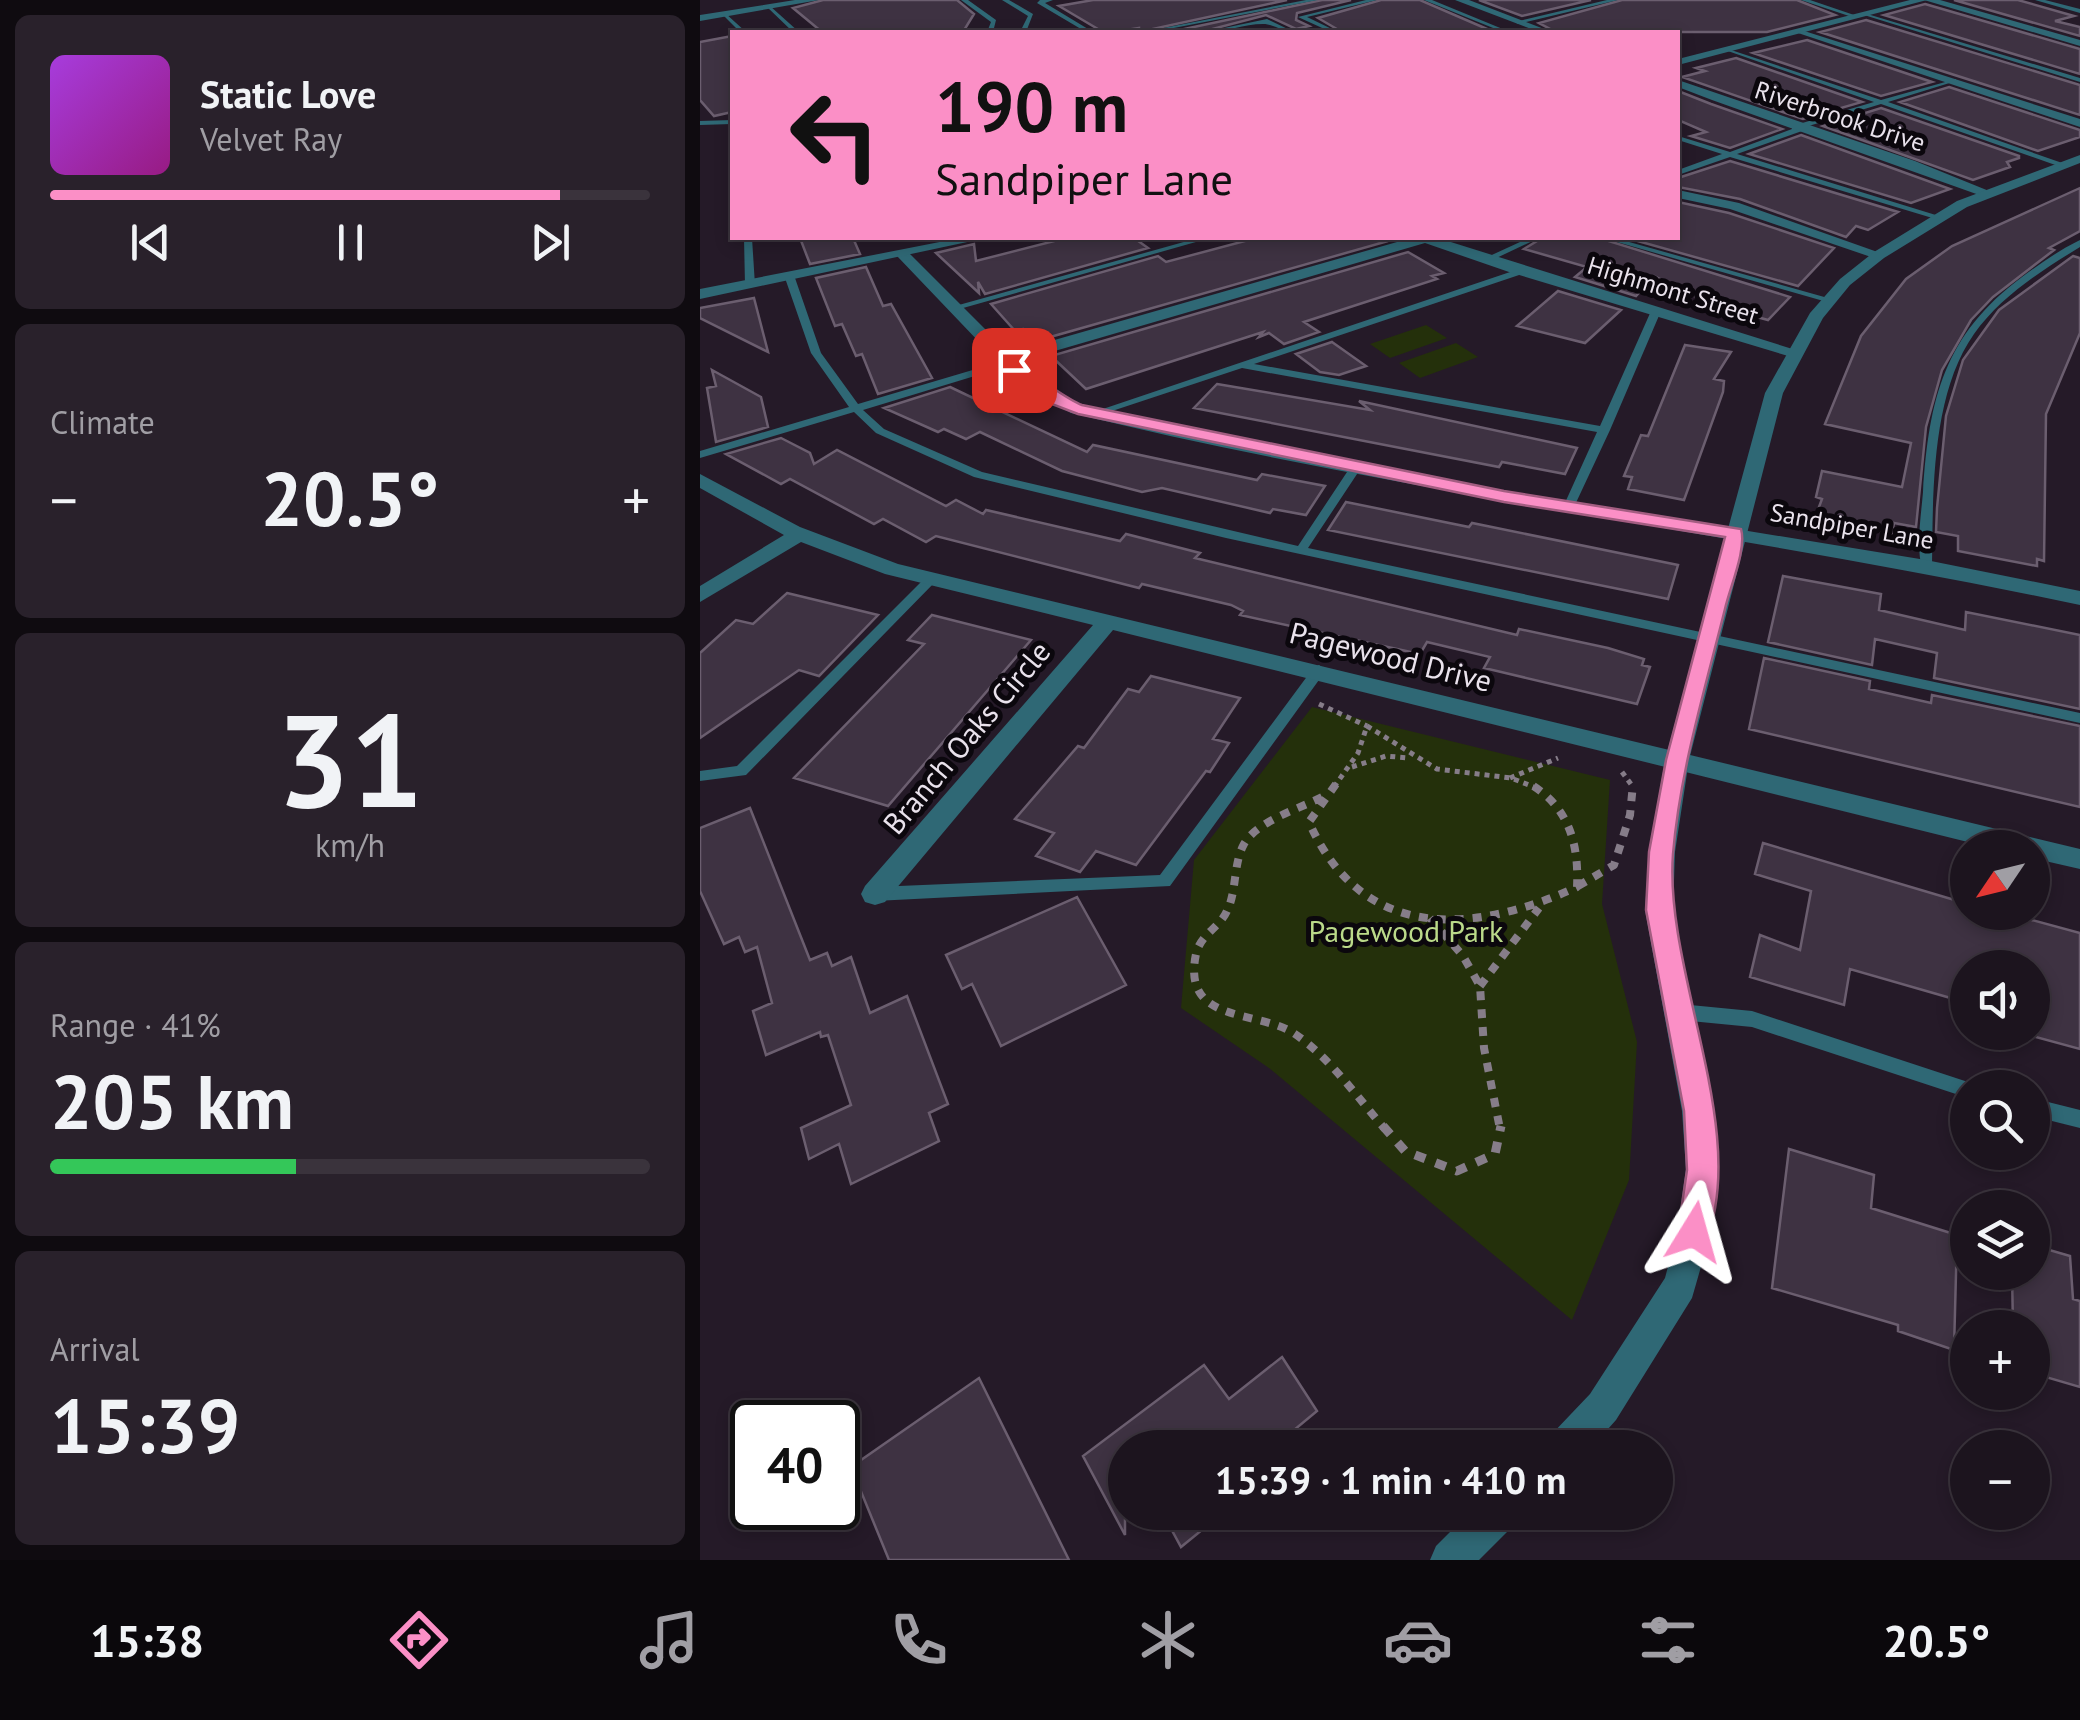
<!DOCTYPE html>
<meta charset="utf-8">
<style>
body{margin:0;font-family:"PT Sans",sans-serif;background:#29212b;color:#f1f3f6;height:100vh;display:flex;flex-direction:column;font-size:38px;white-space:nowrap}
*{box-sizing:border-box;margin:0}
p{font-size:32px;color:#a09ea4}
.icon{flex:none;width:55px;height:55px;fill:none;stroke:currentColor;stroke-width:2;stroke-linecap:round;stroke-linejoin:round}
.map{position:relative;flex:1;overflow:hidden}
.details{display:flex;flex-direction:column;gap:15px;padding:15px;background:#0f0b10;width:700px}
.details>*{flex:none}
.hud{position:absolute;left:30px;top:30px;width:950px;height:210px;border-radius:0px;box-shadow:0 5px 15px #0003,0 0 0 2px #3a333c;background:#fb8fc6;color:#111;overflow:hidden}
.needle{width:65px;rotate:235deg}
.tools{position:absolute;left:1250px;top:830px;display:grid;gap:20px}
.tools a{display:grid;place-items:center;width:100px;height:100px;border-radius:50%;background:#1c141e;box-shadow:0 5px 15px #0003,0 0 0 2px #3a333c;font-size:50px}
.speed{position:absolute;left:30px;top:1400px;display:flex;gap:20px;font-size:50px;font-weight:700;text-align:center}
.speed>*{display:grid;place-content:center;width:130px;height:130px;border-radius:50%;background:#1c141e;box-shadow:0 5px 15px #0003,0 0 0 2px #3a333c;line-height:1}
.speed .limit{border:5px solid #111;border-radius:15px;background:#fff;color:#111}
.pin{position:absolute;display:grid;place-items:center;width:85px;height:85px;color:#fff;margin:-42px;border-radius:20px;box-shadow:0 5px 15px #0006}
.me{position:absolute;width:110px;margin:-55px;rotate:8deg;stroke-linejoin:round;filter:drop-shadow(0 0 8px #0008)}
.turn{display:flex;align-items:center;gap:35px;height:210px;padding:0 40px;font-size:45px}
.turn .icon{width:130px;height:130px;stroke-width:2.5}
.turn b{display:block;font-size:70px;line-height:85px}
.big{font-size:75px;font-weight:800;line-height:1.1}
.details .widget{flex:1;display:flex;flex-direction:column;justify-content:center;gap:15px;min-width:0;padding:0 35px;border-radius:15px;background:#29212b}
.details .dial{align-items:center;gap:0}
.dial b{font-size:130px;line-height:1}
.song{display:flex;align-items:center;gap:30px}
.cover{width:120px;height:120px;border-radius:15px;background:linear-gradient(135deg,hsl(280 70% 55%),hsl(310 70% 35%))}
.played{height:10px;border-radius:5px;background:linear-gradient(90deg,#fb8fc6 85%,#3a333c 85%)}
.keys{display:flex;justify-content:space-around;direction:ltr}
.heat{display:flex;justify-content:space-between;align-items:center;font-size:55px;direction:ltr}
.charge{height:15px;border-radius:8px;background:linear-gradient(90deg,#34c759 41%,#3a333c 0)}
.trip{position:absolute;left:408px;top:1430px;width:565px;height:100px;border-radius:50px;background:#1c141e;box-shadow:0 5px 15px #0003,0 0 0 2px #3a333c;font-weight:800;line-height:100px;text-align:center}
.dock{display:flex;height:160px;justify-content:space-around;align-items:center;background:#0b080c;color:#a09ea4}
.dock .icon{width:70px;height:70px}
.dock .current{color:#fb8fc6}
.dock b{font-size:45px;color:#f1f3f6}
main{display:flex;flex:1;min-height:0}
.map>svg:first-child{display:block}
</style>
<main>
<section class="details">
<div class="widget">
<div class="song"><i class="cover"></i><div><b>Static Love</b><p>Velvet Ray</p></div></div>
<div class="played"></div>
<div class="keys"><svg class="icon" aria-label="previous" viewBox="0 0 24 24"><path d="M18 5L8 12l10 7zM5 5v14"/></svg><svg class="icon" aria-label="pause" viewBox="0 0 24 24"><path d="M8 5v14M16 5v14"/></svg><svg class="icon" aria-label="next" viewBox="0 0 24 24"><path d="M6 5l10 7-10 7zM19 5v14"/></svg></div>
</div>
<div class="widget"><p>Climate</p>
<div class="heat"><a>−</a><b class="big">20.5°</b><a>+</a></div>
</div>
<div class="widget dial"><b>31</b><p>km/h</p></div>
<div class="widget"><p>Range · 41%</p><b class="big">205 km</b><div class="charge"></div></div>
<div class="widget"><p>Arrival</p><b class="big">15:39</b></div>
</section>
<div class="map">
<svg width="1380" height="1560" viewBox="0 0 1380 1560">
<rect width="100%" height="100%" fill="#251a28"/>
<!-- green -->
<path fill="#24300b" d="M726 325 747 338 690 358 670 344Z
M756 343 778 357 720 378 699 363Z
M612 707 910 780 902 904 937 1042 929 1180 872 1320 569 1068 481 1008 494 860Z"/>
<!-- building -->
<path fill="#3e3242" stroke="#6b5e6f" stroke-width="2.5" d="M123 0H257L274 14 263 32H122L93 8Z
M393 0H587L439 32V28L413 32H403L359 6Z
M622 0H651L597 13 596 20 609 26 596 29 566 15 501 32H470Z
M681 0H720L794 32H642L618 18Z
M779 0H891L822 16Z
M922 0H1097L1135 15 1067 32H856L839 23Z
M1254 0H1318L1374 16 1355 21 1380 27V36Z
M1225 4 1380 49V74L1184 15Z
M1166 20 1380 85V115L1120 32Z
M32 36V112L14 116 0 100V42Z
M1107 40 1232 82 1181 96 1053 53Z
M1036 58 1162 102 1103 119 982 77 1005 71 996 68Z
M1249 87 1380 130V137L1338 151 1200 102Z
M978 91 1011 104 1082 129 1030 148 991 136 1006 132 978 120Z
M1181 108 1319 156V158L1307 162 1310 167 1273 180 1123 126Z
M1101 135 1250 189 1211 203 1049 154Z
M1030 161 1198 212 1168 230 1156 226 1146 237 1040 199 978 187V178Z
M1380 188V231L1349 248 1354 250 1293 297 1271 320 1242 370 1226 427 1216 527 1194 523 1192 534 1175 530 1174 534 1113 523 1122 499 1116 497 1122 471 1202 487 1211 443 1125 424 1161 336 1206 279 1252 246Z
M978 202 1029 213 1134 248 1098 286 927 238H978Z
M100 238H153L160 254 110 264Z
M366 238H434L448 248 285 294 278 282 279 293 236 253 274 244 276 261Z
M556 238 688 241 336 341 323 329 316 332 291 304 458 256 466 262Z
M842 238H899L1090 297 1068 320 1010 304 954 276 936 296 875 277 887 267 824 249Z
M708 252 744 273 732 276 737 279 604 322 619 332 584 344 569 333 559 337 563 332 386 389 351 356Z
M1373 256 1380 258V333L1346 414 1344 561 1337 559V566L1258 551V536L1236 532 1237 508 1246 416 1263 360 1299 310Z
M166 267 183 306 191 304 232 378 178 394 162 354 156 356 142 324 135 326 116 278Z
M858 291 921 310 885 343 817 326Z
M54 298 68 352 0 318V308Z
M632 342 666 366 639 375 620 372 596 354Z
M985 345 1031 352 1014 379 1024 381 1023 392 984 500 928 489 932 477 924 476 941 435 948 436Z
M12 370 61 397 68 427 16 442 7 388 16 386Z
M517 384 670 410 659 401 877 448 865 474 802 462 799 467 494 408Z
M250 387 387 452 393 445 557 480 562 474 625 486 606 515 573 509 570 513 462 488 442 492 362 471 280 432 266 439 244 429 238 432 184 408Z
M81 438 110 453 114 464 137 450 246 506 256 500 283 514 286 510 420 541 426 534 500 553 495 558 817 635 819 629 908 648 944 659 942 665 950 667 937 704 784 668 790 657 727 642 720 654 540 615 543 611 531 605 442 584 439 588 236 536 226 542 183 519 174 524 90 479 81 484 26 454Z
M646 502 769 527 772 523 978 565 968 599 628 530Z
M1083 576 1181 594 1179 610 1265 630 1266 612 1380 635V709L1234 678 1237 653 1175 639 1172 665 1068 642Z
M87 593 178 615 119 676 99 670 0 738V653L36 620 53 624Z
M232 615 331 640 188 806 94 778 224 644 208 640Z
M1064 658 1170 681 1169 689 1231 703 1232 695 1380 726V807L1049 729Z
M451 676 540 698 513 739 529 743 510 772 506 771 436 865 396 851 380 872 336 856 354 833 315 819 378 746 384 748 428 689 439 692Z
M50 808 110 960 127 953 132 966 151 957 170 1013 207 996 248 1104 229 1113 239 1141 151 1184 139 1144 109 1159 101 1128 151 1105 128 1035 121 1037 120 1032 66 1055 53 1011 72 1003 57 947 45 952 39 937 24 944 0 891V828Z
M1063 843 1268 904V912H1302L1380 933V1049L1332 1036V968H1268V1003L1150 969 1144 1005 1050 977 1060 935 1100 950 1111 891 1055 874Z
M377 897 426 985 301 1046 272 984 262 989 246 955Z
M1089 1149 1174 1175 1171 1208 1257 1235 1254 1350 1198 1331V1325L1072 1288Z
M1332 1245 1370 1256 1373 1299 1380 1301V1387L1332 1373V1328H1313L1312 1272H1332Z
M582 1357 617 1411 588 1435 596 1448H425V1535L383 1456 504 1365 529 1399Z
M279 1378 369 1560H189L151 1467Z
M462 1512H524L481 1547Z"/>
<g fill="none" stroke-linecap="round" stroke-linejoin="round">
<!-- path-far2 -->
<path stroke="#867d89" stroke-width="5" stroke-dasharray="5 5" stroke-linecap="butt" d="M619 704 667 726
M667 726 737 769 811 778 834 787
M652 767 686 756 708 758
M922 772 933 787
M810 778 858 758
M634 787 658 753 667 726"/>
<!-- path-far1 -->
<path stroke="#867d89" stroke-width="8" stroke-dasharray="9 9" stroke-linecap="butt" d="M636 784 609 822C662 942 772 935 877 887 879 844 869 807 830 784
M622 797C599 809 557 821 544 844 533 864 537 891 527 911 520 927 500 935 496 954 481 1025 558 1009 595 1034 630 1058 658 1098 685 1129
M878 886 914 865 930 815 933 784
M730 918 763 956 780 986 784 1048 800 1129
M780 986 839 908"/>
<!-- path -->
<path stroke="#867d89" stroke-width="9" stroke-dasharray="11 11" stroke-linecap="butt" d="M683 1126 705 1151 757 1171 795 1154 801 1126"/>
<!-- service -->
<path fill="#2f6875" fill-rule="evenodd" d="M261 0H268L296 20 293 32H287L291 22Z
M302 0H309L333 14 326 32H320L328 16Z
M340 0H353L345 3 393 32H386L337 3Z
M606 0H618L453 32H443Z
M666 0H677L607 17 638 32H631L598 17Z
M724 0H732L810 32H803Z
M907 0H918L818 24 815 22Z
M1101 0H1110L1160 17 1155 18Z
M1335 0H1345L1380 9V13Z
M66 6H70L99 32H93Z
M21 13H25L46 32H40Z
M1164 13 1380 78V82L1164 15Z
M567 19 594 32C583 32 574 24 563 24 543 24 524 33 505 32Z
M1025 48 1181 100 1256 79V81L1188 102 1368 165 1361 167 1181 104 1102 128V131L1037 154 1239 216V220L1030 157 978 175V170L1022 154 978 140V136L1030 152 1092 129V126L1174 102 1025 50Z
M32 120V124L0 125V121Z
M44 238H52L55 285 50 288 45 285Z
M498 238H510L256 310 248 308Z
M829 238H839L790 261 783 259Z
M903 238H915L1135 300 1127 302Z
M1380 240V247C1341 271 1301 296 1274 334 1231 395 1233 494 1232 566L1226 570 1222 569C1216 546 1221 516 1223 492 1229 399 1244 335 1322 277 1340 264 1359 250 1380 240Z
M822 268 825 269V273L554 364 900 426 951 311 959 309 961 311 910 430 874 507 870 509 864 505 897 432 542 368 400 415 391 413Z
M90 275 95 278 121 353 158 404 303 361H311V365L163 410 184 429 282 472 598 546 651 466 655 465 661 468 608 548 1380 713V723L526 538 274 477 176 433 154 412 0 458V451L149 407 111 353 85 278Z
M231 575 235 576V582L46 775 0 781V771L37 766 227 576Z
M619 665 626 670 624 673 470 886 175 901 169 899 167 894 169 889 175 887 460 875 614 667Z
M980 1004 1052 1011 1268 1082 1275 1084 1276 1088H1268V1098L1052 1027 980 1020 974 1017 971 1012 974 1007Z
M1332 1098 1380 1110V1128L1332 1116Z"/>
<!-- minor -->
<path fill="#2f6875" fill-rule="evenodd" d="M95 0H119L0 21V15Z
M755 0H769L852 32H839Z
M1224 0H1240L1380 40V46Z
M1098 29 1380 119V127L1098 33Z
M978 80 1215 161 1294 193 1282 196 1012 100 978 87Z
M978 190 1039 203 1186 255 1174 258 1030 209 978 198Z
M711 238H738L1102 352 1088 356 809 272 725 243 317 362 335 380 382 405 804 491 1226 560 1380 591V605C1045 534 704 494 371 413L323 388 197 256 209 253 309 353Z
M0 474 100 527 198 564 1380 849V869L1332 858V848H1292L413 630 185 902 175 905 165 902 161 894 165 886 393 625 185 574 101 542 0 602V586L84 535 0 488Z"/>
<!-- tertiary -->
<path fill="#2f6875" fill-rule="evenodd" d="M1210 0H1227L978 65V59Z
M1380 155V163L1267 207 1184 258 1150 285 1123 318 1083 393 989 760 975 852 973 910 1014 1111 1018 1169 1011 1232 992 1298 916 1420 891 1448H845L851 1435 890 1394 965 1278 977 1232 986 1169 982 1111 945 910 949 852 965 760 1065 393 1110 313 1140 279 1174 252 1257 201Z
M260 238H286L0 299V289Z
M770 1512H818L813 1526 779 1560H730L736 1546Z"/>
</g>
<!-- route -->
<path fill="#fb8fc6" stroke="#a35d81" stroke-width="2.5" d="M309 366C326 365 361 397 382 405L804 491 1041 529C1047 549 1030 587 1025 609 1005 689 980 771 973 854 964 973 1051 1133 1005 1243L994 1247 983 1243 978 1232 987 1170 984 1111 946 910 949 852 966 760 1025 537 804 502 378 414 349 403 309 373Z"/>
<g text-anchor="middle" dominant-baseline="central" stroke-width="10" stroke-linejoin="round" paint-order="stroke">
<!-- far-street labels -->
<g font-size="25" fill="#e9e2ec" stroke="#0b070d">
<text transform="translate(1140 116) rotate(18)">Riverbrook Drive</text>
<text transform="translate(973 290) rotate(17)">Highmont Street</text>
<text transform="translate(1152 526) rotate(10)">Sandpiper Lane</text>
</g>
<!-- street labels -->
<g font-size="30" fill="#e9e2ec" stroke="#0b070d">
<text transform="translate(691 656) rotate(14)">Pagewood Drive</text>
<text transform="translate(266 737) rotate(-50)">Branch Oaks Circle</text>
</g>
<!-- park labels -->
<g font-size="30" fill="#bbda8a" stroke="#0b070d">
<text x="706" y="930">Pagewood Park</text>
</g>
</g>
</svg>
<div class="tools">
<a><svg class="needle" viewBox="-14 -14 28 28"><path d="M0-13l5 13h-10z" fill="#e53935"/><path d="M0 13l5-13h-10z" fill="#a09ea4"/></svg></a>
<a><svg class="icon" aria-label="sound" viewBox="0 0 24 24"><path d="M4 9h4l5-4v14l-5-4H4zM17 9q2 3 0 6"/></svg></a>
<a><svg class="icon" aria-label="search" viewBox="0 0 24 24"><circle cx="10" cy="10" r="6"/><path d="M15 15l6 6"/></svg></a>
<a><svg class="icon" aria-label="layers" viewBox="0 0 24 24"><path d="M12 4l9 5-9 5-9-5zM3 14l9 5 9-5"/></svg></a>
<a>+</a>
<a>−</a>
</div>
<div class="speed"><div class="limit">40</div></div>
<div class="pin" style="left:314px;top:370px;background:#d93025"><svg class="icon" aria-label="arrive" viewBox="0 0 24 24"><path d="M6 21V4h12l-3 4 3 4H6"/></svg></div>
<svg class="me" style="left:994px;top:1232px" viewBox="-20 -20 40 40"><path d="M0-17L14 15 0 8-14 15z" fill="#fb8fc6" stroke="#fff" stroke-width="4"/></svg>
<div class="trip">15:39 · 1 min · 410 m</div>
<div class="hud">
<div class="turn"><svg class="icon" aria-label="left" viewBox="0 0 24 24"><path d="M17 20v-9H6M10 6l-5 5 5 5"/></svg><div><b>190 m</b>Sandpiper Lane</div></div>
</div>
</div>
</main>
<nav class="dock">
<b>15:38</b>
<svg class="icon current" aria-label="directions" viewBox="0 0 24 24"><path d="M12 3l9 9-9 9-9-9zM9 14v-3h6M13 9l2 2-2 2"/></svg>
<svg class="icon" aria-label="music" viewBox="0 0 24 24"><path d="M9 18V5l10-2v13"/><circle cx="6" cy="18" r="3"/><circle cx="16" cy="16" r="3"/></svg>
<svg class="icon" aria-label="phone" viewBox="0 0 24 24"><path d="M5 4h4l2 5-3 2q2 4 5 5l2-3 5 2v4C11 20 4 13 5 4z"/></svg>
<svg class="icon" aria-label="climate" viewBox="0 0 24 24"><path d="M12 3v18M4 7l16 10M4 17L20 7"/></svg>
<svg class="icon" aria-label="car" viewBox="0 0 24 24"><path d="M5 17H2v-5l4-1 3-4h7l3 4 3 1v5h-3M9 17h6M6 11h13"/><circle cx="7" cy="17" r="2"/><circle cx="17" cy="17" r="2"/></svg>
<svg class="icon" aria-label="filters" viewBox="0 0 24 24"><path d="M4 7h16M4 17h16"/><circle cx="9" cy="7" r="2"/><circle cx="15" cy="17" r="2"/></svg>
<b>20.5°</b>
</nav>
